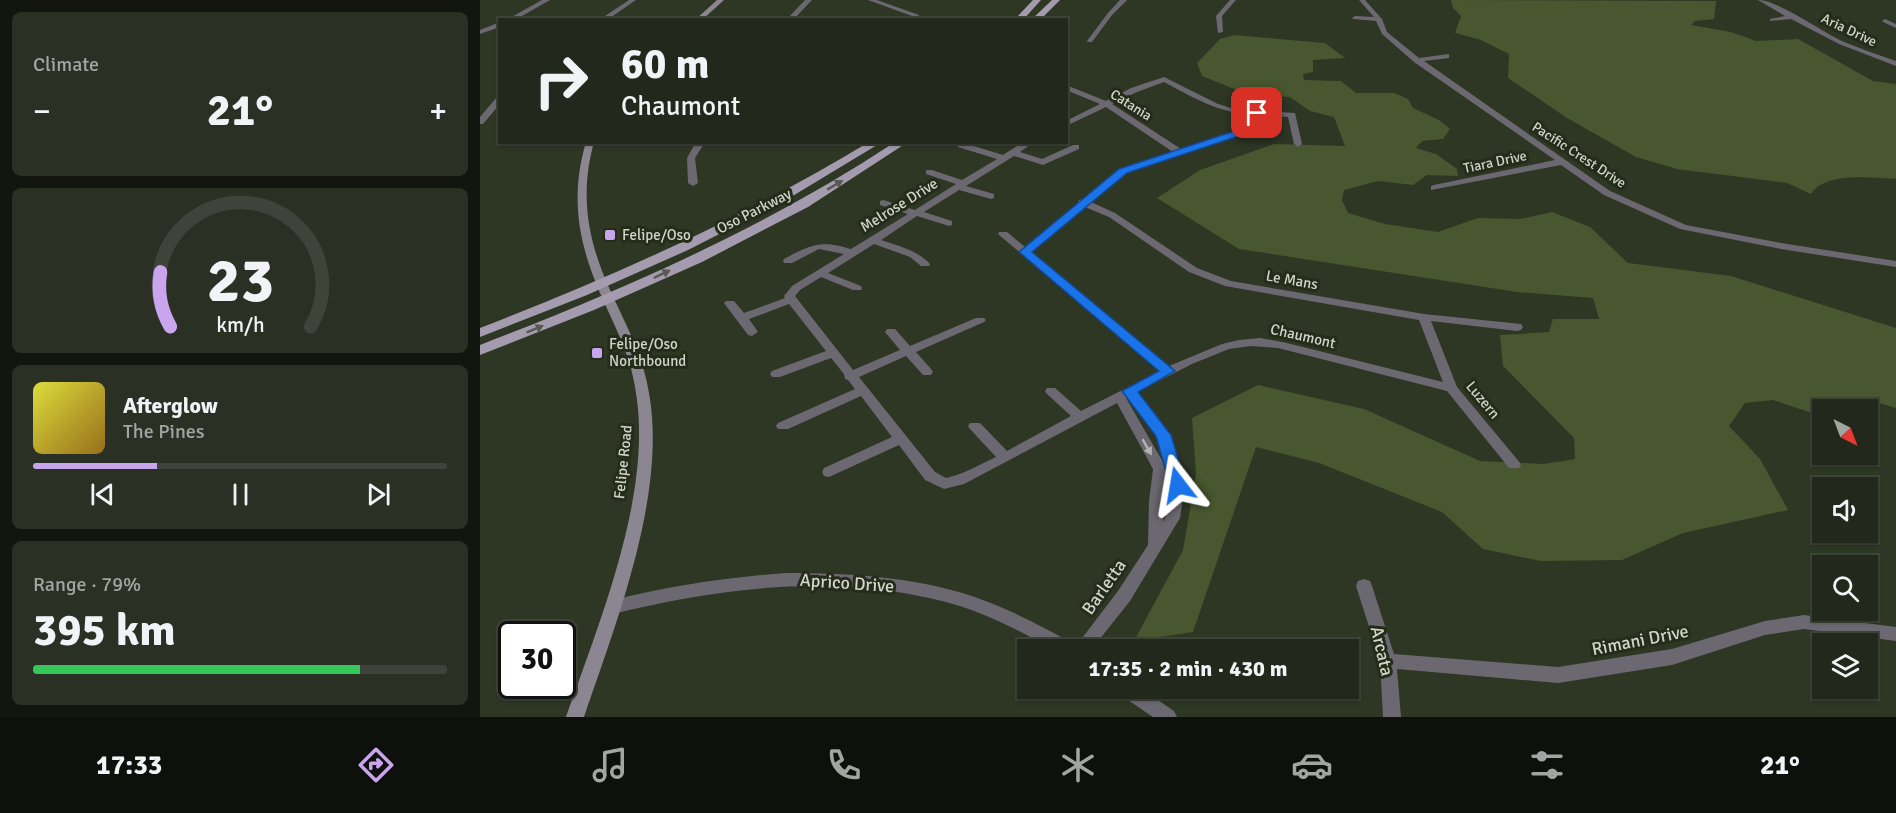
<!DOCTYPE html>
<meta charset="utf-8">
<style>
body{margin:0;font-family:Signika,sans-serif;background:#2a3024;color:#f1f3f6;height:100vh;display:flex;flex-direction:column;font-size:22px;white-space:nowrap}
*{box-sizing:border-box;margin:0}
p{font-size:20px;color:#a2a6a3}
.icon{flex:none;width:33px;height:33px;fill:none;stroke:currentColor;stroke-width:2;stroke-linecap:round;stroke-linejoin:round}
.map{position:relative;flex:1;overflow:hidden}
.side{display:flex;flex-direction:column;gap:12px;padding:12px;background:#13160f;width:480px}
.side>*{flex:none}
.banner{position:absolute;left:18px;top:18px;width:570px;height:126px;border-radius:0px;box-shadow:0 2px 4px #0004,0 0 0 2px #3f443a;background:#22281b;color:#f1f3f6;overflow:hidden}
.needle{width:39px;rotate:138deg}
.buttons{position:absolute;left:1332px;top:399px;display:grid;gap:12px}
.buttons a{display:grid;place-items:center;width:66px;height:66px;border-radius:0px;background:#22281b;box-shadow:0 2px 4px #0004,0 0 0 2px #3f443a;font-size:30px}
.speed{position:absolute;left:18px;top:621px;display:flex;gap:12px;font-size:30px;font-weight:700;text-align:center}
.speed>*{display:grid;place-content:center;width:78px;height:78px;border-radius:50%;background:#22281b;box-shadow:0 2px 4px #0004,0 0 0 2px #3f443a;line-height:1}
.speed .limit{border:3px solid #111;border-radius:9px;background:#fff;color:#111}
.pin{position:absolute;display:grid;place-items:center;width:51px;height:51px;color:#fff;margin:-26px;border-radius:12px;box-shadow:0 3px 9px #0006}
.me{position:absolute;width:66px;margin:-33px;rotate:346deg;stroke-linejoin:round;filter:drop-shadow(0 0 4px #0008)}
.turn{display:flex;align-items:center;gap:21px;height:126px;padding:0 24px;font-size:27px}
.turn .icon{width:78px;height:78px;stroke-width:2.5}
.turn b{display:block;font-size:42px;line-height:51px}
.big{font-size:45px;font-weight:700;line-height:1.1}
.side .tile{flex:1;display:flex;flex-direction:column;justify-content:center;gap:9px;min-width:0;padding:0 21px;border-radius:9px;background:#2a3024}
.side .dial{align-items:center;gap:0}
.dial svg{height:156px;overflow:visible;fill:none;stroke:#3f443a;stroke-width:7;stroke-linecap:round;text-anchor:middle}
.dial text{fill:#f1f3f6;stroke:none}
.song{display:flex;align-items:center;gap:18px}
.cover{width:72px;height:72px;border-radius:9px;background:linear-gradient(135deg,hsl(60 70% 55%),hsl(40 70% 35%))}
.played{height:6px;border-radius:3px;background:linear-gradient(90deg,#c9a5ee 30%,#3f443a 30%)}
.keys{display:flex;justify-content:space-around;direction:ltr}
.heat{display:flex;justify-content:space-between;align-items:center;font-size:33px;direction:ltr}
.charge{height:9px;border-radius:4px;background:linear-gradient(90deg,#34c759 79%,#3f443a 0)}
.trip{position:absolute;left:537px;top:639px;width:342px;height:60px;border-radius:0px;background:#22281b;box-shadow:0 2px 4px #0004,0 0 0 2px #3f443a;font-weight:700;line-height:60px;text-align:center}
.dock{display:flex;height:96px;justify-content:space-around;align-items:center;background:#0e100b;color:#a2a6a3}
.dock .icon{width:42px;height:42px}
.dock .current{color:#c9a5ee}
.dock b{font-size:27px;color:#f1f3f6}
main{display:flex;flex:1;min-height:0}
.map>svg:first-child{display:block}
</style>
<main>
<section class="side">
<div class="tile"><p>Climate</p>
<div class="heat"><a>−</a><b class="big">21°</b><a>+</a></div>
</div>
<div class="tile dial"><svg viewBox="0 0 100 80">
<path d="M14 69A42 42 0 1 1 86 69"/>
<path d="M14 69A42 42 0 0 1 9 41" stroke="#c9a5ee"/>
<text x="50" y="56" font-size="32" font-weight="700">23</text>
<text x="50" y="72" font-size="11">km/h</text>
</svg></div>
<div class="tile">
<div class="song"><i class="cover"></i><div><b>Afterglow</b><p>The Pines</p></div></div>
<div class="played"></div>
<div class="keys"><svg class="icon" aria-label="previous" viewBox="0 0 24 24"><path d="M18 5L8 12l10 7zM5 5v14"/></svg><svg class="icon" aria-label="pause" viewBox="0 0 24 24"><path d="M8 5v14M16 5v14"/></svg><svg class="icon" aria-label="next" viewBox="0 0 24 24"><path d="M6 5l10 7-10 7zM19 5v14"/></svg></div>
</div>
<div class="tile"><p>Range · 79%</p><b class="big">395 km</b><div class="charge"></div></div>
</section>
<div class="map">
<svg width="1416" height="717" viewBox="0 0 1416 717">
<rect width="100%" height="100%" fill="#2e3624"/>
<!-- green -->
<path fill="#48572f" d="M971 0 1236 1 1234 19 1215 21 1211 25 1251 32 1276 41 1318 39 1393 81 1416 84V179C1392 178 1346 171 1331 194L1307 183 1197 169 1156 157 1087 118 1028 78 1029 54 1001 40 975 33 981 16 973 8Z
M754 35 845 43 865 58 833 60V72L823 74 824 80 861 81 876 93H914L928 99 933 108 959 120 970 129 963 139 942 141 936 148 956 154 977 169 978 176 947 175 933 185 898 181 864 190 862 200 868 213 905 224 958 232 998 218 1040 219 1072 212 1110 227 1148 263 1251 276 1416 328V408L1385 399H1360L1335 414 1293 400 1265 403 1249 426 1280 459 1308 510 1203 533 1142 560 1061 561 1003 549 962 512 839 463 776 447 713 632 654 641 703 550 716 474 712 418 778 385 884 409 1000 461 1064 464 1095 459 1094 438 1023 366 1020 335 1069 332 1073 319H1119L1113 298 1037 292 759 249 677 198 720 170 794 144 865 146 854 117 830 111 810 97 769 95 722 76 717 63 740 39Z"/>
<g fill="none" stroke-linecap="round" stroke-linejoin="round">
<!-- minor -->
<path fill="#6c6871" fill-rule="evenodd" d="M62 0H70L35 20H26Z
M149 0H156L127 20H119Z
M325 0H332L313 20H306Z
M388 0H397L439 15 437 20H430L432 16Z
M640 0H647L632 15 612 42H608L607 41 628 13Z
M750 0H756L742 16 743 32 738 33 736 16Z
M879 0H885L902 19 907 32 939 58 969 54V58L944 61 1130 191 1206 225 1301 243 1416 261V267L1301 249 1200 229 1124 195 1081 165 951 190V186L954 185 1075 160 934 62 902 34 896 21 873 19 872 18 875 16 894 17Z
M1278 0C1298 0 1342 32 1364 42 1381 49 1399 55 1416 61V66L1359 44 1311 19 1290 21V19L1305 16Z
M1405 19 1416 24V28L1403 22 1402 21Z
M20 22V27L0 34V30Z
M684 77 738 104 754 109 815 113 822 144 818 147 814 144 808 117 780 115 774 131 646 173 611 202 635 213 717 268 751 281 944 314 1041 324 1043 327 1041 330 1037 331 951 321 977 387 1041 464 1039 468H1029L967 391 798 348 771 346 749 349 712 364 657 392 688 432 696 451 705 485 700 518 650 601 611 650H593L638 591 668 545 669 501 673 469 637 403 484 484 464 489 445 480 419 445 349 477 344 476 342 472 344 468 412 437 381 396 308 429H298L296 426 298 423 375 389 368 380 365 379 364 374 351 358 300 377H292L290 374 292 371 346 351 309 304 269 319 278 332 272 336 268 335 244 303 246 301H254L264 313 305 298 304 296 312 286 364 254 339 249 312 263H304L303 261 304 259C331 244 342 240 371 249L428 214 400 205V201L403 200 435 210 476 184 446 174V170H452L482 180 517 159 478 147V143H484L523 155 543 142H554L540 152 562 159 593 145H599V149L563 165 534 156 486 186 514 194V198L511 199 479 190 444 212 472 221V225L469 226 437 216 401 240C418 246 437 250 450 264L449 266H441L430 257 394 244 348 273 381 286 382 288 381 290H373L341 277 320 290 315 296 373 370 420 350 405 332 407 329H415L430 346 496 318H504L506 320 504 322 436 352 451 369 453 372 451 375H443L426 356 379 377 455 472 466 478C484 474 499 465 516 457L490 429 488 426 490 423H500L527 451 591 416 567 394 565 391 567 388H575L601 411 680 371 518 234 519 232H527L545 247 598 203 599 200 603 199 640 169 693 152 626 107 586 126V121L620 104 586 90V85L626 101 651 88ZM684 82C714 98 737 112 772 115L767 127 701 149 632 104 657 92ZM605 207 629 217 709 272 745 286 939 320 963 382 807 343 780 338 759 340 742 344 689 366 551 252ZM647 397 677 436 687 469 646 398ZM687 469C691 485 692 507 683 522Z
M17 97H20V104L3 124H0V117Z
M216 142H225L215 158 218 183 213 186 208 183 207 158Z
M884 579 890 581 892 586 914 654 1078 667 1192 649 1285 621 1324 615 1416 627V641L1324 629 1285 635 1192 665 1078 683 917 669 921 717H903L900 661 876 586 878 581Z"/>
<!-- tertiary -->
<path fill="#6c6871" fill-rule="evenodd" d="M306 573C365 573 422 576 479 592 520 604 558 624 596 645L598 650C591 650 582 651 575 650 565 648 553 638 543 633 523 623 502 613 480 606 366 572 247 586 133 614L127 612 125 607 127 602 133 600C190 586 247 577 306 573Z
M637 688H660L694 711 697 717H673L639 694Z"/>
<!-- secondary -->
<path fill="#8c8693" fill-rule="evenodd" d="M237 0H244L222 20H215Z
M106 142H114C99 196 108 242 131 292 148 330 164 356 170 399 185 499 136 623 104 717H86C119 623 170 500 157 400 152 356 137 332 120 293 98 242 90 196 106 142Z"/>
<!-- primary -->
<path fill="#a49cae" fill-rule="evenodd" d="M553 0H561L543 20H534Z
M572 0H580L560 20H551Z
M389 142H402L306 200 208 250 107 295 0 337V328C135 276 265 217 389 142Z
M415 142H428L328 207 222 262 114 310 0 355V345C145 289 285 228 415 142Z"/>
</g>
<!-- one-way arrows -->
<defs><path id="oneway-solid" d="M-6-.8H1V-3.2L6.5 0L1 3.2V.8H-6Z" transform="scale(1.5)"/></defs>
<g fill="#585955">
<use href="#oneway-solid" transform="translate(355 185) rotate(-31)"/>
<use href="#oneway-solid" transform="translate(182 274) rotate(-25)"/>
<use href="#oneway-solid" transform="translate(55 329) rotate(-22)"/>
</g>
<use fill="#b3b4af" href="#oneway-solid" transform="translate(667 447) rotate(60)"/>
<!-- route -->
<path fill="#1a73e8" stroke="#114b97" stroke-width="1.5" d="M777 110 782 113 774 131 647 173 552 252 695 371 658 392 691 435 706 485 698 491 690 485 676 436 642 391 679 371 539 252 639 169 767 127 773 113Z"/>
<!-- markers -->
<g fill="#c9a5ee" stroke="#252c1a" stroke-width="2">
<rect x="124" y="229" width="12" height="12" rx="3"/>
<rect x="111" y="347" width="12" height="12" rx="3"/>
</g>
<g text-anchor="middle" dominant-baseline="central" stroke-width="6" stroke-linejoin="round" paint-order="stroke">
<!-- far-street labels -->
<g font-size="14" fill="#d1d5ca" stroke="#252c1a">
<text transform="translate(1369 30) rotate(25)">Aria Drive</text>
<text transform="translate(651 105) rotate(32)">Catania</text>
<text transform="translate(1099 155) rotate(33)">Pacific Crest Drive</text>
<text transform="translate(1015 162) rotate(-12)">Tiara Drive</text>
</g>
<!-- street labels -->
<g font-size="15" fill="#d1d5ca" stroke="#252c1a">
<text transform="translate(419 205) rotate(-32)">Melrose Drive</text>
<text transform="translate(274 211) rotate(-27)">Oso Parkway</text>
<text transform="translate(812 280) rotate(10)">Le Mans</text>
<text transform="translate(823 336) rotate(13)">Chaumont</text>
<text transform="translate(1003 400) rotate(50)">Luzern</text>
<text transform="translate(143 462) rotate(-84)">Felipe Road</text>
</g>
<!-- poi labels -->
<g font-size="15" fill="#d1d5ca" stroke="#252c1a" text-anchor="start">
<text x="142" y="235">Felipe/Oso</text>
<text x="129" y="344">Felipe/Oso<tspan x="129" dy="17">Northbound</tspan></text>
</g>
<!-- near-street labels -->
<g font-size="18" fill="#d1d5ca" stroke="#252c1a">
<text transform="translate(367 583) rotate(4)">Aprico Drive</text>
<text transform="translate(624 587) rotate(-55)">Barletta</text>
<text transform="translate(1160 640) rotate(-11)">Rimani Drive</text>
<text transform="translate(902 651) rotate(77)">Arcata</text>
</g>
</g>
</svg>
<div class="buttons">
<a><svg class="needle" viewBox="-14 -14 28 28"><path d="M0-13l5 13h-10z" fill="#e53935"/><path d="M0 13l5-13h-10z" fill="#a2a6a3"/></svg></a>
<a><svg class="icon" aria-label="sound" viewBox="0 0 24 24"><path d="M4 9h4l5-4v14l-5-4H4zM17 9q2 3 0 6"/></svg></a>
<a><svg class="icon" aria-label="search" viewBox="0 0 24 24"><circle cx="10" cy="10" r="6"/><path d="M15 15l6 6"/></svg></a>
<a><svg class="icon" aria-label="layers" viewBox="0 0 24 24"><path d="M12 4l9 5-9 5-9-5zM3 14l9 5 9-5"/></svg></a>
</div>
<div class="speed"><div class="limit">30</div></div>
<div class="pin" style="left:777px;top:113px;background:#d93025"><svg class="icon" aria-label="arrive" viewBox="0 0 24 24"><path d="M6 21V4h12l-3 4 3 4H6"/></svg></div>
<svg class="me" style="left:698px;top:485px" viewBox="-20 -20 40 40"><path d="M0-17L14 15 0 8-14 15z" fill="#1a73e8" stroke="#fff" stroke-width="4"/></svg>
<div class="trip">17:35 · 2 min · 430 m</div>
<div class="banner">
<div class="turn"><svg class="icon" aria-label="right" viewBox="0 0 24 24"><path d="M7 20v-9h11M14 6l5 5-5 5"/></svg><div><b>60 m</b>Chaumont</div></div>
</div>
</div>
</main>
<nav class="dock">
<b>17:33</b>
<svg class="icon current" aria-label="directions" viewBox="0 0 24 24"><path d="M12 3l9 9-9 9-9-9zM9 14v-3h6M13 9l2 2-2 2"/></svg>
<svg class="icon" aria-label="music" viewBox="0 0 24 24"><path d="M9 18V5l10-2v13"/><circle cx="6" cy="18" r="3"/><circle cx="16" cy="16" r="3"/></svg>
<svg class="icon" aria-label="phone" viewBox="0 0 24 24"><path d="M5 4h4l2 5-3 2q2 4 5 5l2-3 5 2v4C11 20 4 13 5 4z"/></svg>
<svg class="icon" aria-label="climate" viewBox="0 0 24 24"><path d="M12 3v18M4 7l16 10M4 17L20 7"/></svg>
<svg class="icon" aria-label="car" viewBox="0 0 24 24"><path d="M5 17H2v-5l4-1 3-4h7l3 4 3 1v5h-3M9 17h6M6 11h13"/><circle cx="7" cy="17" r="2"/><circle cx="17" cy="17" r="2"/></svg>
<svg class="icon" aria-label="filters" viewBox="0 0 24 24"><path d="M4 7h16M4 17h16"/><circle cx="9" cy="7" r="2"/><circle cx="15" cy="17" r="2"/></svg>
<b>21°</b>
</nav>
